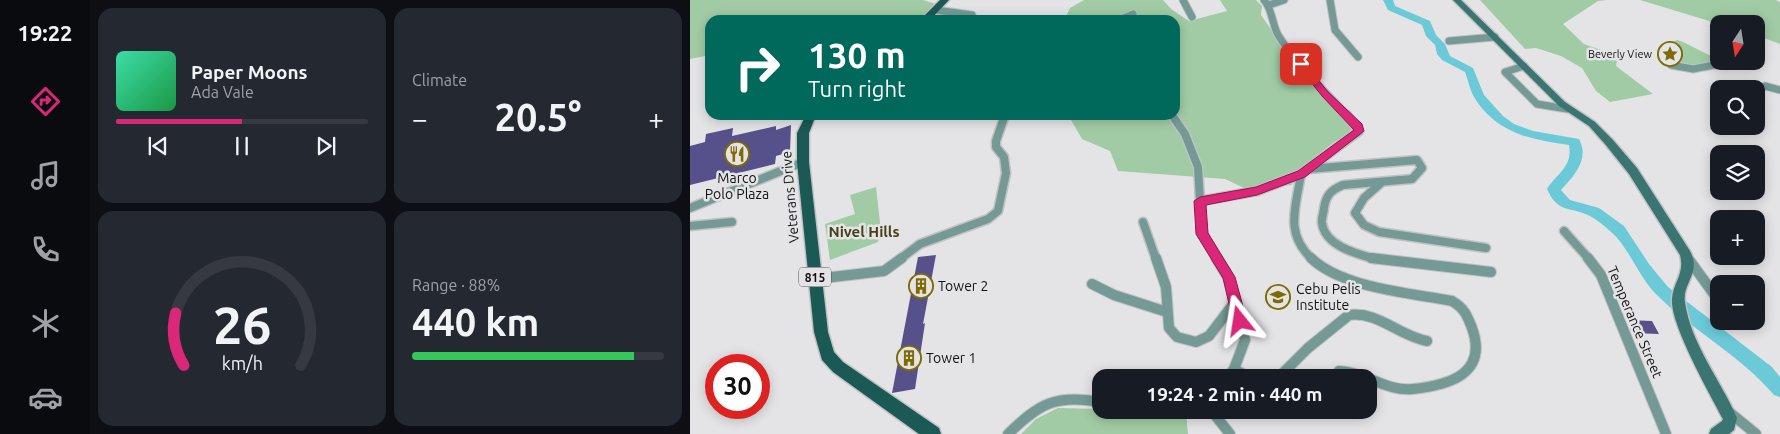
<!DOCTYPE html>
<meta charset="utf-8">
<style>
body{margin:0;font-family:Ubuntu,sans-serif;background:#242831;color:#f1f3f6;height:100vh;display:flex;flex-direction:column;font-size:19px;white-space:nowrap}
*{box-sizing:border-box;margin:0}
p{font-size:16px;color:#9ea1a6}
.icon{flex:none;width:28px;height:28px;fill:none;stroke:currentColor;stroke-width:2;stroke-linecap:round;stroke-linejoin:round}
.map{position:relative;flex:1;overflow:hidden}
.sheet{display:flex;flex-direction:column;gap:8px;padding:8px;background:#0d0f14;width:600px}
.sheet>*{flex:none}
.top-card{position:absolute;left:15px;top:15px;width:475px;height:105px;border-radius:15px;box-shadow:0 2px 12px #0003;background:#00695c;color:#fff;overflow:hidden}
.needle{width:32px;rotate:192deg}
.buttons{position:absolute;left:1020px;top:15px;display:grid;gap:10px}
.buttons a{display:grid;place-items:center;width:55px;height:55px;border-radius:10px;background:#171b24;box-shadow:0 2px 12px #0003;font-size:25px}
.speed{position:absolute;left:15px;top:354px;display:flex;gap:10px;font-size:25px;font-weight:700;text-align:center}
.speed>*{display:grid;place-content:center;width:65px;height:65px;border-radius:50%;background:#171b24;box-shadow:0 2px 12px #0003;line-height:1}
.speed .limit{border:8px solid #d22;background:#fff;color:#111}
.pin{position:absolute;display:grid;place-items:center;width:42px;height:42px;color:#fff;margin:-21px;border-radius:10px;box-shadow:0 2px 8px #0006}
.me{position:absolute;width:55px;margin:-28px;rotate:345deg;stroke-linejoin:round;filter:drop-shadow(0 0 4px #0008)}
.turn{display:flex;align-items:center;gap:18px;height:105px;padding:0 20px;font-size:22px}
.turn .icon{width:65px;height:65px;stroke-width:2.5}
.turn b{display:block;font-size:35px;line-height:42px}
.big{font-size:38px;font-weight:700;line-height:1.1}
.sheet .widget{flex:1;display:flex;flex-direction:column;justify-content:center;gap:8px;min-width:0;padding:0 18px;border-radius:15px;background:#242831}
.sheet .dial{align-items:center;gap:0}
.dial svg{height:130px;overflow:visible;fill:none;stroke:#363941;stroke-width:7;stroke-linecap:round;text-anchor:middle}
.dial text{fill:#f1f3f6;stroke:none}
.song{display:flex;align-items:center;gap:15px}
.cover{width:60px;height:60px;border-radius:8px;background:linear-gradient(135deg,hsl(160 70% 55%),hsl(140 70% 35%))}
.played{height:5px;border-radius:2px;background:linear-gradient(90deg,#db2777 50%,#363941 50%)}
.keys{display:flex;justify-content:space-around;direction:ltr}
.heat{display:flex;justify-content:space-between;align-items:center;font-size:28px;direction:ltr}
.charge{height:8px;border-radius:4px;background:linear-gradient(90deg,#34c759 88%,#363941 0)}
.sheet .tiles{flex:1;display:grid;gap:8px;grid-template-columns:repeat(2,1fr)}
.trip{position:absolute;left:402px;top:369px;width:285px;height:50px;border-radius:15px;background:#171b24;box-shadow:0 2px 12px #0003;font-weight:700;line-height:50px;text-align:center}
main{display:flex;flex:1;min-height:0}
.tab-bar{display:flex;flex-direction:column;width:90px;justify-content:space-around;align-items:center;background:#090b0e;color:#9ea1a6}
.tab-bar .icon{width:35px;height:35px}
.tab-bar .on{color:#db2777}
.tab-bar b{font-size:22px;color:#f1f3f6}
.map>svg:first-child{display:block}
</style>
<main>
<nav class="tab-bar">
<b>19:22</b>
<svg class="icon on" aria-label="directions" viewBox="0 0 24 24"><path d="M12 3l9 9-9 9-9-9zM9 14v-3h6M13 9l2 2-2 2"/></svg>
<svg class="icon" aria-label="music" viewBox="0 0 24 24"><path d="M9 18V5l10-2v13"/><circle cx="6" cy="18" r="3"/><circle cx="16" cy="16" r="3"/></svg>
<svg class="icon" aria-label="phone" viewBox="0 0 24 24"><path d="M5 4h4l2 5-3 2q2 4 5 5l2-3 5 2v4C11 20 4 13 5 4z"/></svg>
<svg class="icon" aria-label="climate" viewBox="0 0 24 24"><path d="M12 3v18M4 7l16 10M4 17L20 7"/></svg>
<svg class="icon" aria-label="car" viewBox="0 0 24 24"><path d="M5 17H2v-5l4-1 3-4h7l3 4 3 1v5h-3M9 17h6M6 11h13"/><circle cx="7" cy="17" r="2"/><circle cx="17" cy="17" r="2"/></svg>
</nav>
<section class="sheet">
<div class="tiles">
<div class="widget">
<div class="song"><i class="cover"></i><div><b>Paper Moons</b><p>Ada Vale</p></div></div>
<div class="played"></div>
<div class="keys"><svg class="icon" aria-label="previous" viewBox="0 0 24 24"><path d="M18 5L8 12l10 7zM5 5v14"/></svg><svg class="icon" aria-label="pause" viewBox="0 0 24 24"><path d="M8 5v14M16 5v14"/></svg><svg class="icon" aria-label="next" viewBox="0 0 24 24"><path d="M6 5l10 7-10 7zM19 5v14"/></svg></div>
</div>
<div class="widget"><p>Climate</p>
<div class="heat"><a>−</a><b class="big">20.5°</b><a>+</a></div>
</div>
<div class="widget dial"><svg viewBox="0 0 100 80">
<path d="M14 69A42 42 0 1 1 86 69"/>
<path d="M14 69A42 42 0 0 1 9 37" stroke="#db2777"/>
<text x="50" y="56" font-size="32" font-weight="700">26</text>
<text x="50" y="72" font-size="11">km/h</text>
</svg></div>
<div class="widget"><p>Range · 88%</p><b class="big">440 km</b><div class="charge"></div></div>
</div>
</section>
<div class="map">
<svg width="1090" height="434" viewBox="0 0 1090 434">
<rect width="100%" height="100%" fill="#e4e4e7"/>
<!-- green -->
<path fill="#a1cba5" d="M0 0H233L246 4 228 20H20V55L0 59Z
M394 0H473L481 9 499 21 537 11 530 0H566L572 6 571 15 596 51 664 132 644 142 606 172 602 185 558 190 535 179 428 171 420 151 392 139 378 115H485V20H374L380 8Z
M790 0H917L908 1 873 24 894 44 911 50 927 61 926 66 963 94 920 102 906 91 892 68 871 56 846 48 835 49Z
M950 0H1086L1090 2V44L1066 35V24H1029Z
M987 40 993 42 1029 60 1014 66 995 67 976 44Z
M186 187 191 231 188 242 140 260 135 224 165 214 160 195Z
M368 408 410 409 447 415 496 412 498 434H331L346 419Z"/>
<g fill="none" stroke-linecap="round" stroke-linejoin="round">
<!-- river -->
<path fill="#6ccad8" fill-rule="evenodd" d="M693 0H703L705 6 740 21 746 35 755 44 760 56 783 68 794 95 813 116 824 124 843 131 889 139C900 159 884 176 871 190L880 200 909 208 934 226 959 264 978 287 1082 367 1090 377V397L1084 395C1050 355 1004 332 968 296 948 277 939 247 921 232 915 226 907 220 900 216 880 206 868 214 857 189 867 173 883 167 879 145 841 140 806 133 784 97 780 90 778 80 775 72L752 60 747 54 745 45 736 36 732 25 698 10Z"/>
</g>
<!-- building -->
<path fill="#56518a" d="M101 125 100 152 86 156 85 164 0 185V146L15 142 16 134 43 128 42 136 86 126V130Z
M246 255 233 324 235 323 225 389 202 393 228 257Z
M937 320 962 321 969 334 942 333Z"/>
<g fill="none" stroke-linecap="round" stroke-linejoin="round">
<defs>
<path id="street-far2" d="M493 0 502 17
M574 0C582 8 582 24 588 35 607 65 634 91 658 116
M640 0 645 30 668 57
M579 5 594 0
M246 10 282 15
M429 20 443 14
M759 41 805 37
M981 65 1003 69 1040 62
M834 66 815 72 847 104 877 109
M1066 91 1075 86 1090 90"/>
<path id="street-far1" d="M482 115 495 134 508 167 512 234 527 259
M619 169 727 160 732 168 722 179 653 185C641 190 636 195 634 208 634 212 631 219 632 223 635 246 667 254 685 259
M611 174C606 207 594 233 622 259
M691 183 674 198 665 213 674 225 689 232 796 248
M510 201 567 191 611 174 669 131 657 115
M0 208 113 162
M453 222 466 259
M0 226 42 222
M874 231 899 259
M210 259 230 244 298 219 308 211 316 173 314 157 306 147V141L315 115"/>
<path id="street" d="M466 258 476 287 479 328 487 337 506 342 519 336 545 302
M526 258 538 277 555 340 544 369 537 378
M621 258C652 288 720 293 762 301 774 308 777 315 782 328 798 373 761 385 723 389 697 392 675 372 649 371
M681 258 801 272
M898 258 911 275 976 434
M1000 261 1029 301
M125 279 194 271 212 258
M402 284 424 295 477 312
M544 369 560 378
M588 378 618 348 659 315C688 311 709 336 737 341
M521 410 540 434
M1039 412 1066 434
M318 434C350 403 366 394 411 402"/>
<path id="secondary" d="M763 0H771L875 102 905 122 923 140 947 168 1000 251C1012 273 992 283 995 302 1001 345 1031 380 1047 418L1044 430 1039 434H1019L1021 429 1032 421 1033 419C1020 394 980 324 982 299 983 282 995 274 990 255L939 174 915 144 899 126 869 106Z"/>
<path id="primary" d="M250 0H259L240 20H230Z
M116 115H126L119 133V162L138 332 144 352 153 362 249 428 251 434H229L143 372 132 360 124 332 107 162V133Z"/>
</defs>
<!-- street-far2 casing -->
<use href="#street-far2" stroke="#c2c2c5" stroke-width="9"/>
<!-- street-far1 casing -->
<use href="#street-far1" stroke="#c2c2c5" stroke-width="11"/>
<!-- street casing -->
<use href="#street" stroke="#c2c2c5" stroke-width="12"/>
<!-- secondary casing -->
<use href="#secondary" stroke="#c2c2c5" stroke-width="3"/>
<!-- primary casing -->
<use href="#primary" stroke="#c2c2c5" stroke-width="3"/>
<!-- street-far2 -->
<use href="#street-far2" stroke="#759a96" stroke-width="7"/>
<!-- street-far1 -->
<use href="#street-far1" stroke="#759a96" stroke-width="8"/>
<!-- street -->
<use href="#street" stroke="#759a96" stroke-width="10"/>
<!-- secondary -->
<use href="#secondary" fill="#3b7571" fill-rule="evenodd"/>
<!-- primary -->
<use href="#primary" fill="#1b5955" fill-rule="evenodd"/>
</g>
<!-- route -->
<path fill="#db2777" stroke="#8e194d" d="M608 62H614L638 92 672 124 674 131 615 177 567 195 516 205 518 233 545 277 557 321 555 325H545L543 321 533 278 506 234 504 201 510 197 566 187 608 171 664 130 632 96 608 66Z"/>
<!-- icons -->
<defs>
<symbol id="sight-ring" viewBox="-11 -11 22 22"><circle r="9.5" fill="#e4e4e7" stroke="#7f6b04" stroke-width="1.5"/><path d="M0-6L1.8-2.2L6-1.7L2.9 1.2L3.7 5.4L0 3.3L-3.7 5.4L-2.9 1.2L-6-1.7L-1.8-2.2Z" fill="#7f6b04"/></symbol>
<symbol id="restaurant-ring" viewBox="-11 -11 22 22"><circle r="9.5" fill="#e4e4e7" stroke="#7f6b04" stroke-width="1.5"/><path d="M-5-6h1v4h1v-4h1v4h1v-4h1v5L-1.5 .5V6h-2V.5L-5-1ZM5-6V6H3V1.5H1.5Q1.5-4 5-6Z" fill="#7f6b04"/></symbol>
<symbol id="building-ring" viewBox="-11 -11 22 22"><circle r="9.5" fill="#e4e4e7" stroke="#7f6b04" stroke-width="1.5"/><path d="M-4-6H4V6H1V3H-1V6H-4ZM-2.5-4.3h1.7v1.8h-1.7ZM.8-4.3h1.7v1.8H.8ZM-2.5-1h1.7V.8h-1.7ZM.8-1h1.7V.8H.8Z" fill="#7f6b04"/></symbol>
<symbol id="school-ring" viewBox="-11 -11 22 22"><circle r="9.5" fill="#e4e4e7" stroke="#7f6b04" stroke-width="1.5"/><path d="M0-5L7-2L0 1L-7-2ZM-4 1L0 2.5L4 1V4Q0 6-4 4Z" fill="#7f6b04"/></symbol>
</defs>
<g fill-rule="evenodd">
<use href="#sight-ring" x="966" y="40" width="28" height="28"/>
<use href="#restaurant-ring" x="33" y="140" width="28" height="28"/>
<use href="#building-ring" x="217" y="272" width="28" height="28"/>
<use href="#school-ring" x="574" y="283" width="28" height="28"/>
<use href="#building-ring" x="205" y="344" width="28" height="28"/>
</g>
<g text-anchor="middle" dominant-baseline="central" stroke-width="5" stroke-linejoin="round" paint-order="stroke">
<!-- far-poi labels -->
<g font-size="11" fill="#121213" stroke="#e4e4e7" text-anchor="end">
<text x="962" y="54">Beverly View</text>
</g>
<!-- shield labels -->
<rect fill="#e4e4e7" stroke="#515153" stroke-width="1" x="109" y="267.5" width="32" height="19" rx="4"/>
<g font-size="12" font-weight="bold" fill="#121213">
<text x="125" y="277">815</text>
</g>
<!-- poi labels -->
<g font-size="14" fill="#121213" stroke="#e4e4e7" text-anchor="start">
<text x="47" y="178" text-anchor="middle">Marco<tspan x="47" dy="16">Polo Plaza</tspan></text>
<text x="248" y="286">Tower 2</text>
<text x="606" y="289">Cebu Pelis<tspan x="606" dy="16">Institute</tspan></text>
<text x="236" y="358">Tower 1</text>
</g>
<!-- street labels -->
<g font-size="14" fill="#121213" stroke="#e4e4e7">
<text transform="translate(100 197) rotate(-95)">Veterans Drive</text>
<text transform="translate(945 322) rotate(67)">Temperance Street</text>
</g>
<!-- neighbourhood labels -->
<g font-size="15" font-weight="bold" fill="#483f16" stroke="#e4e4e7">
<text x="174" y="231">Nivel Hills</text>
</g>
</g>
</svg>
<div class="buttons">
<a><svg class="needle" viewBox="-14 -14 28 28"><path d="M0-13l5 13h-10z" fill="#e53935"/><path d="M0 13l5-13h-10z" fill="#9ea1a6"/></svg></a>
<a><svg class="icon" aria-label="search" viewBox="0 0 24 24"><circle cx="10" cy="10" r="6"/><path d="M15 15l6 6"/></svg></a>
<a><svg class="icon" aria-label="layers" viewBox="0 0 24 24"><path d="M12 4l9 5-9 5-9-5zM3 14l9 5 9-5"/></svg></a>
<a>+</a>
<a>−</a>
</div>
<div class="speed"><div class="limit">30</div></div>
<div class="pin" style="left:611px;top:64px;background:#d93025"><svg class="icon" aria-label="arrive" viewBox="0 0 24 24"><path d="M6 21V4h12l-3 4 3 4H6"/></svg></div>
<svg class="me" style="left:550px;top:321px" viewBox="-20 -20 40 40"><path d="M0-17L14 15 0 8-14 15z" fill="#db2777" stroke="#fff" stroke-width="4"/></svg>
<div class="trip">19:24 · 2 min · 440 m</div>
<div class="top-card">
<div class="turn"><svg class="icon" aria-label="right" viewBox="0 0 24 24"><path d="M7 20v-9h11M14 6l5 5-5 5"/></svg><div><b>130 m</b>Turn right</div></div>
</div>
</div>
</main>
